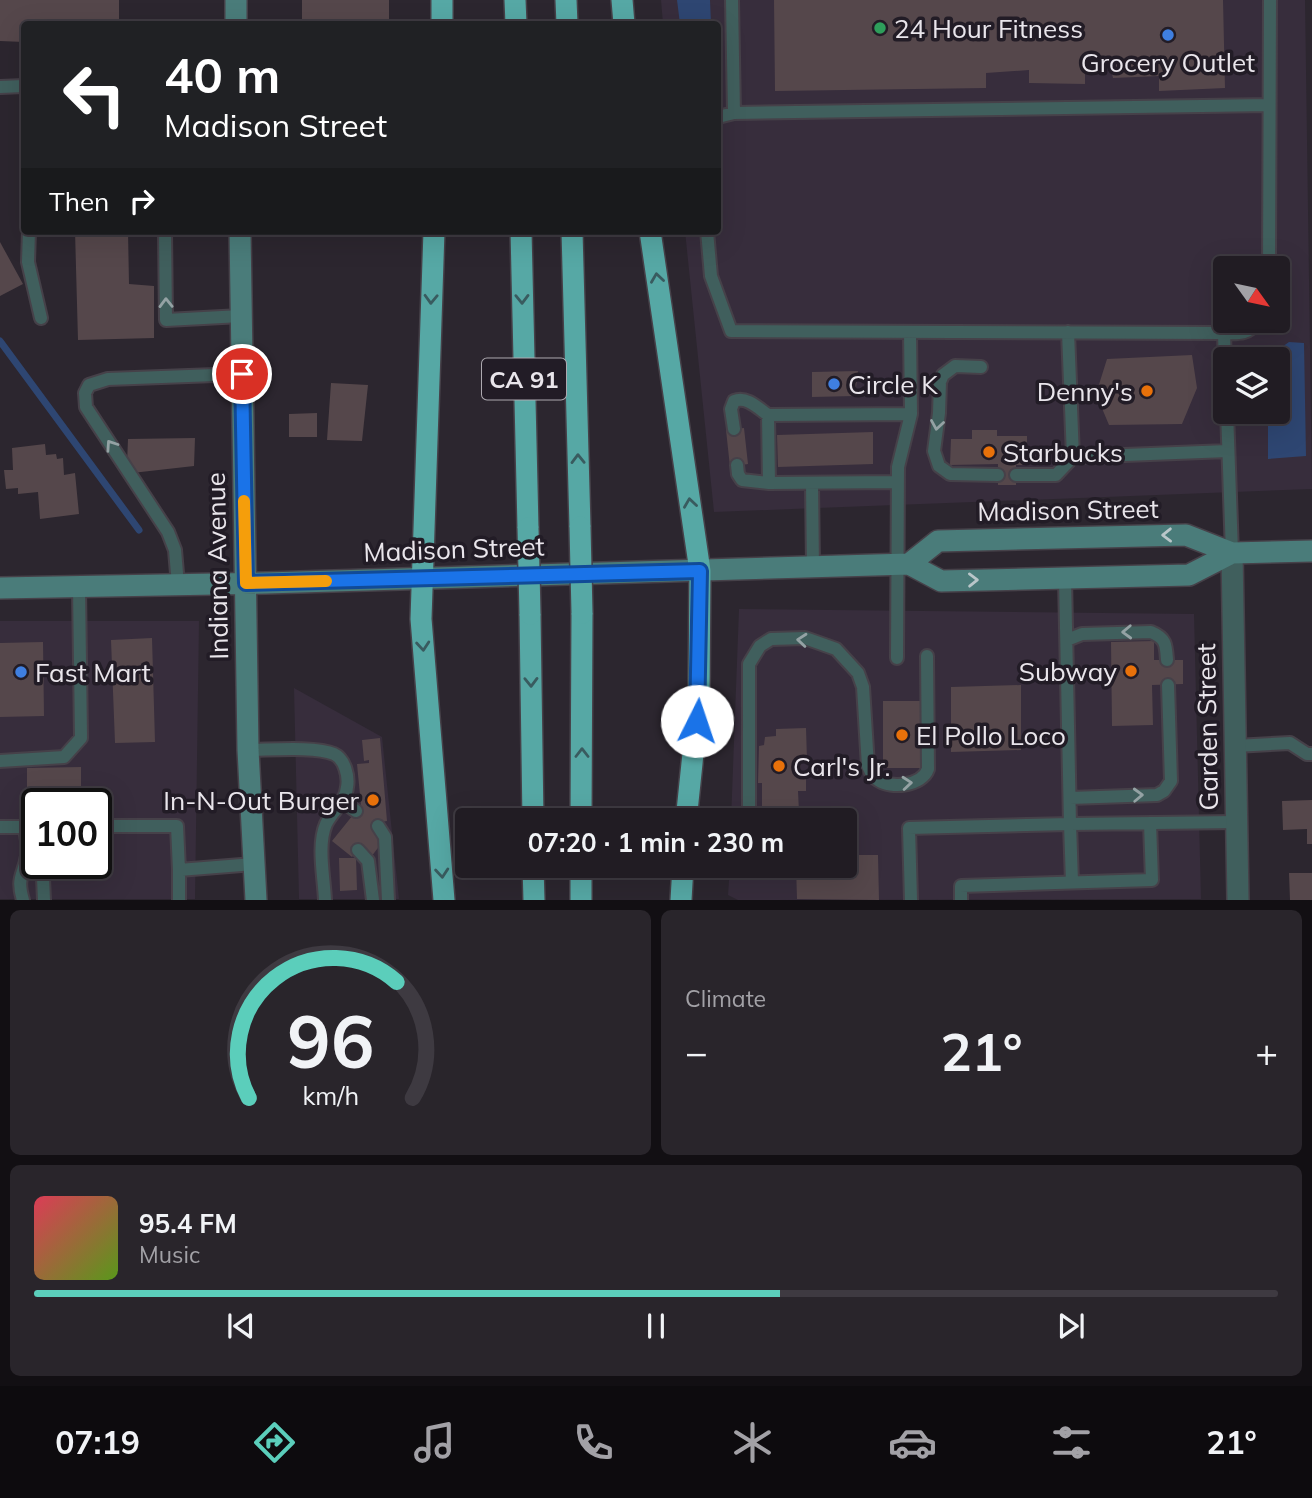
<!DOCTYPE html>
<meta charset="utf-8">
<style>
body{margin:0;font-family:Mulish,sans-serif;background:#29252b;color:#f1f3f6;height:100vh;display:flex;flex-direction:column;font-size:26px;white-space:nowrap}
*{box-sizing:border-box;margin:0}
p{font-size:23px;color:#a2a1a6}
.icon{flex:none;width:38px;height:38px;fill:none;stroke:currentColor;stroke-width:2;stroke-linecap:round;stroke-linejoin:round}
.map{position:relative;height:900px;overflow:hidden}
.drawer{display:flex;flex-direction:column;gap:10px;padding:10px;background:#120f13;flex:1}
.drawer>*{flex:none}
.hud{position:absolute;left:21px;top:21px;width:700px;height:214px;border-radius:7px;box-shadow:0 7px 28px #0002,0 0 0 2px #3e3a41;background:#202124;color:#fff;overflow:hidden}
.needle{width:46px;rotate:123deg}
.controls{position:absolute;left:1213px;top:256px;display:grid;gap:14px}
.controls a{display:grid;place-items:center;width:77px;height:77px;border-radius:7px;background:#211c23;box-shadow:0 7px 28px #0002,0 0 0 2px #3e3a41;font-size:35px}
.speed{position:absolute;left:21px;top:788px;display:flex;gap:14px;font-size:35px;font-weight:700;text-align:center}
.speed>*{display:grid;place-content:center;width:91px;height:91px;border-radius:50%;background:#211c23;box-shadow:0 7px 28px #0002,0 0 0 2px #3e3a41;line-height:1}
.speed .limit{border:4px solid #111;border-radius:10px;background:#fff;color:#111}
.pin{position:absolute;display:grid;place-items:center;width:60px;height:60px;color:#fff;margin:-30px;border:4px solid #fff;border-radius:50%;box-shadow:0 2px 7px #0007}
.me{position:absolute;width:77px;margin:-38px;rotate:4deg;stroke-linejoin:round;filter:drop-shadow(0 0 5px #0008)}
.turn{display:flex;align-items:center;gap:24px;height:147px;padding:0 28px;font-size:32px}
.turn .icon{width:91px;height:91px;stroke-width:2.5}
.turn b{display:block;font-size:49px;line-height:60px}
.then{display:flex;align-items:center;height:66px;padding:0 28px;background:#0003;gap:14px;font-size:26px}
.big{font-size:52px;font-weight:700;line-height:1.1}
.drawer .card{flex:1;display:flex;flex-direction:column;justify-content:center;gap:10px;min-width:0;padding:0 24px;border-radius:10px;background:#29252b}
.drawer .dial{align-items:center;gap:0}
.dial svg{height:182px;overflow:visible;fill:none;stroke:#3e3a41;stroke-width:7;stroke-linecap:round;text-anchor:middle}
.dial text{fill:#f1f3f6;stroke:none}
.song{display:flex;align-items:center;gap:21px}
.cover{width:84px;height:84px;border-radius:10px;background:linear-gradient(135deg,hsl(350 70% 55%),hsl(90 70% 35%))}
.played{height:7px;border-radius:4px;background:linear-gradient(90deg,#5bcebb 60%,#3e3a41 60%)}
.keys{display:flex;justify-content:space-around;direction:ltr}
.heat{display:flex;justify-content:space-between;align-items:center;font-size:38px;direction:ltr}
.drawer .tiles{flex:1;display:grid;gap:10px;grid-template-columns:1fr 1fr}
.card:last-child{grid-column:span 2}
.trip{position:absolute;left:455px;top:808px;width:402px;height:70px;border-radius:7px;background:#211c23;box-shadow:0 7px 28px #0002,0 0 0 2px #3e3a41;font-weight:700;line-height:70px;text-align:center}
.menu{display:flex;height:112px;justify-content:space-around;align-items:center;background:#0d0b0e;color:#a2a1a6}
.menu .icon{width:49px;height:49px}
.menu .on{color:#5bcebb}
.menu b{font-size:32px;color:#f1f3f6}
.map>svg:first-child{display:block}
</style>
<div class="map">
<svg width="1312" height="900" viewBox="0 0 1312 900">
<rect width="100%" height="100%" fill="#2c262f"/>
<!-- built -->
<path fill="#372d3c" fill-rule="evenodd" d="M661 0H1305L1312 489 714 512 685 231H718V24H663ZM1225 268H1278V320H1225ZM1225 359H1278V411H1225Z
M739 609 1194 614 1201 899 738 900 728 895 730 866H845V821H731Z
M0 621H199L195 899H0ZM37 803H96V863H37Z
M294 688 382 737 399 899H299Z"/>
<!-- water -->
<path fill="#2e4672" d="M677 0H710L711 24H680Z
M1289 342 1304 343 1306 456 1268 459V411H1278V359H1268V357Z"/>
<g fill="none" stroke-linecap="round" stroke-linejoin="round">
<!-- stream -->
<path stroke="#2e4672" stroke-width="7" d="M0 341 139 530"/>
</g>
<!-- building -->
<path fill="#55474b" d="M0 0H119V24H24V42L0 41Z
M302 0H389V24H302Z
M774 0H1223L1225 88 1159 91V76L1113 78 1111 69 1085 72V84L1029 83V70L986 73V88L775 91Z
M75 231H128L129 284 154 286V338L78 340Z
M0 242 23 284 0 296Z
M1192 355 1197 388 1182 424 1109 425 1096 394 1107 359Z
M858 371 855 396 812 397V372Z
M331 383 368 385 362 441 327 440Z
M317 413V437H289V414Z
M744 428 748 464 730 467 726 430Z
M972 430H997V436H1027V465H1016V485H998V464L950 465 951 439H972Z
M873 432V464L778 467 777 435Z
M195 438 194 466 132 473 127 464 128 439Z
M45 444 46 455 56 454 57 459 63 458 64 475 75 473 79 514 40 519 38 492 18 494V488L6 489 4 470H13L12 448Z
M152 638 155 742 115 743 111 640Z
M1154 641V660H1183V684L1152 685 1153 725 1112 726 1111 642Z
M43 642 44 716 0 717V643Z
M1021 685V750L951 752V687Z
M883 701H921L920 768H883Z
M806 728 807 760H801L800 772H806V791H798L799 812H771L770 808 762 809V783H758L759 746 764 745 765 737 776 736V729Z
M380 738 387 821 381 822 373 832 384 840 371 857 360 848 352 857 332 841 361 805 357 764 369 763V760L364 761 362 740Z
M81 767V795L27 797V768Z
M1312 800V844H1307V829L1283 830 1282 801Z
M845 855H878L879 900 797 899 796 866H845Z
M339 858H356L357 890 340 891Z
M1289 873H1312V900H1290Z"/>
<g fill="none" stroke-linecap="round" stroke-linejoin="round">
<defs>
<path id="lane" d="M732 0 734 113
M0 87 24 86
M718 117 734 113 1269 105
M29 231 28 262 41 318
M165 231 166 320 241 316
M707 231 711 276 731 331 1224 333 1225 366
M1269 268 1270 0
M1068 332 1073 457 1228 451
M1224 333C1239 334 1250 334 1259 320
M981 367 955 366 943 375 940 382 939 413 934 451 939 466 950 474 998 475
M1227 411 1232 553
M734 429 731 409 734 401C747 396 758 408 768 415
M737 465 738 474 742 480 769 483
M1016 475H1056L1073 457
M897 482 769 483 768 415 911 414
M812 483 813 567
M1065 578 1070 824 1237 822
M178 585 175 550 168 532 86 407 85 393 89 385 108 379 242 374
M1067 640 1082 634 1151 632C1166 638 1166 645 1167 660
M897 658 898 467 911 414 910 332
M1235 746 1290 743 1307 754H1312
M248 750C269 750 316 746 334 754 345 759 349 777 347 787 346 802 332 811 326 824 317 845 324 877 325 900
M0 761 64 757 81 738 79 587
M1070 798 1157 795 1164 791 1171 781 1168 685
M342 801 356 811
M755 821 749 809V664L760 646 771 639 805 638 836 649 858 673 863 687 868 766C871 772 872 777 878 780 891 789 922 786 928 769L927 656
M96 826H177L179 870 254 864
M378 826 385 837 388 900
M0 827H37
M358 850 368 861 373 900
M28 855 43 878 44 900
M179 870V900
M23 900C16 877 24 875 27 856 29 847 26 836 25 827
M911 900 909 828 1070 824 1072 882
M961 900V886L1152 880 1150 823"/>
<path id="street" d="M1232 553 1238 900"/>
<path id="secondary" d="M236 0V24
M240 231 248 750 256 900
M909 564 938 541 1186 535 1232 553 1312 551
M0 588 266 583 909 564 941 581 1189 575 1232 553"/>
<path id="highway" d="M515 0 516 24
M566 0 567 24
M622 0 624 24
M442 24V0
M434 231 421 619 444 900
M521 231 528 528
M572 231 580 527
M650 231 700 571 699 696 686 821
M530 614 533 821
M581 821 582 613
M533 866 534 900
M581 866V900
M681 900 683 866"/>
</defs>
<!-- lane casing -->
<use href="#lane" stroke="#464149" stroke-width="16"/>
<!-- street casing -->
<use href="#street" stroke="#464149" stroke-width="24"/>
<!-- secondary casing -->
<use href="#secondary" stroke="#464149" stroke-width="24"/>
<!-- highway casing -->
<use href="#highway" stroke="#464149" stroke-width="24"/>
<!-- lane -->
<use href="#lane" stroke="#405f5d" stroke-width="12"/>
<!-- street -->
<use href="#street" stroke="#405f5d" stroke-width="21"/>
<!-- secondary -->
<use href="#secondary" stroke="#4a7c7a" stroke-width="21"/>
<!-- highway -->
<use href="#highway" stroke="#56a8a5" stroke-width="21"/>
<defs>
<path id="highway-bridge" d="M580 527 582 613
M528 528 530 614"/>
</defs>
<!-- highway-bridge casing -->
<use href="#highway-bridge" stroke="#464149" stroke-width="24" stroke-linecap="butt"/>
<!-- highway-bridge -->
<use href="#highway-bridge" stroke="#56a8a5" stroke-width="21"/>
</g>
<!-- one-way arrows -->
<defs><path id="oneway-chevron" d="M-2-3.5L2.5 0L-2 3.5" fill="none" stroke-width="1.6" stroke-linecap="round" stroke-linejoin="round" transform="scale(1.75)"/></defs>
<g stroke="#395b5f">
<use href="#oneway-chevron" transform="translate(657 278) rotate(-98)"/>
<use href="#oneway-chevron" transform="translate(431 299) rotate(92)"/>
<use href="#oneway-chevron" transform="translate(522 299) rotate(89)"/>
<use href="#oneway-chevron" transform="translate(578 459) rotate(-91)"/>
<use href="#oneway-chevron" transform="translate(690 503) rotate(-98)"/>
<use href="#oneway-chevron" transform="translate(423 646) rotate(85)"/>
<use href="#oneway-chevron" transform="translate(531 682) rotate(89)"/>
<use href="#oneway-chevron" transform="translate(582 753) rotate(-90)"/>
<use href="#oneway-chevron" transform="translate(442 873) rotate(85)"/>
</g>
<g stroke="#94a2a4">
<use href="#oneway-chevron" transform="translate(166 303) rotate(-91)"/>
<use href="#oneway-chevron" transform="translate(937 425) rotate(99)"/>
<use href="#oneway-chevron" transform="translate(111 445) rotate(-124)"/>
<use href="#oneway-chevron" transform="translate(1127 632) rotate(178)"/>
<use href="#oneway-chevron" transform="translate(802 640) rotate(-175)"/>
<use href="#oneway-chevron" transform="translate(907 783) rotate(-5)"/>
<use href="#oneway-chevron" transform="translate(1138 795) rotate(-2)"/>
</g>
<g stroke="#b9c6c9">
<use href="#oneway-chevron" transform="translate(1167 535) rotate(179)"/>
<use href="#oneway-chevron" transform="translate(973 580) rotate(-1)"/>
</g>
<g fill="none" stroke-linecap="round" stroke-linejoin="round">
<defs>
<path id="route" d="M242 374 246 583 700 571 697 721"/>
</defs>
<!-- route casing -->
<use href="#route" stroke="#114b97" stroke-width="18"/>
<!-- route -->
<use href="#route" stroke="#1a73e8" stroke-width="12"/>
<!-- slow -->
<path stroke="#f59e0b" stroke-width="12" d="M244 501 246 583 326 581"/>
</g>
<!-- markers -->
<circle fill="#2e9e5b" stroke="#221c26" stroke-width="2.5" cx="880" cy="28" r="7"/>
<g fill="#3f7fe0" stroke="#221c26" stroke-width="2.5">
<circle cx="1168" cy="35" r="7"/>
<circle cx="834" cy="384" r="7"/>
<circle cx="21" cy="672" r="7"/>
</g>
<g fill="#e8710a" stroke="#221c26" stroke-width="2.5">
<circle cx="1147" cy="391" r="7"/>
<circle cx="989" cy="452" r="7"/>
<circle cx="1131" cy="671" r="7"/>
<circle cx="902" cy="735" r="7"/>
<circle cx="779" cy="766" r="7"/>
<circle cx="373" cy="800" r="7"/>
</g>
<g text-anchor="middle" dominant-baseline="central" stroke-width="7" stroke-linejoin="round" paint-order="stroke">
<!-- shield labels -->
<rect fill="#221c26" stroke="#ada9b0" stroke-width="2" x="482" y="358.5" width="84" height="41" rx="5"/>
<g font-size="24" font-weight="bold" fill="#e9e5eb">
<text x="524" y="379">CA 91</text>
</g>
<!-- poi labels -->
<g font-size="26" fill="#e9e5eb" stroke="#221c26" text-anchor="start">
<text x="894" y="28">24 Hour Fitness</text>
<text x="1168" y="62" text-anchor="middle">Grocery Outlet</text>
<text x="848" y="384">Circle K</text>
<text x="1133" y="391" text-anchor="end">Denny's</text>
<text x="1003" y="452">Starbucks</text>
<text x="1117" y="671" text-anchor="end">Subway</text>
<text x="35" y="672">Fast Mart</text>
<text x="916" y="735">El Pollo Loco</text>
<text x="793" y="766">Carl's Jr.</text>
<text x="359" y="800" text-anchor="end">In-N-Out Burger</text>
</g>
<!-- street labels -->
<g font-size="26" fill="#e9e5eb" stroke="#221c26">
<text transform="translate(1068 510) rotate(-1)">Madison Street</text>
<text transform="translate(454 549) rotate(-2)">Madison Street</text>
<text transform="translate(217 566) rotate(-91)">Indiana Avenue</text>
<text transform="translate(1207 727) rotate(-91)">Garden Street</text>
</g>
</g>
</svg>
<div class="controls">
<a><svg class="needle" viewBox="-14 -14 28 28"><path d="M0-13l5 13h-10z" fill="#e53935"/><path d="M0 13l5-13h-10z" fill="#a2a1a6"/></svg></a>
<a><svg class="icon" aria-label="layers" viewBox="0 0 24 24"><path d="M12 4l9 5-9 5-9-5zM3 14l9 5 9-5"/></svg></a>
</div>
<div class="speed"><div class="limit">100</div></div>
<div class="pin" style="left:242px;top:374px;background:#d93025"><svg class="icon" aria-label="arrive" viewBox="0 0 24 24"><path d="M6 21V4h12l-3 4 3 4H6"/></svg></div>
<svg class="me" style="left:697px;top:721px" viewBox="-20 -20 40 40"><circle r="19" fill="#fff"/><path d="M0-13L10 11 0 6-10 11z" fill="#1a73e8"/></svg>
<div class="trip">07:20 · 1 min · 230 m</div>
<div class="hud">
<div class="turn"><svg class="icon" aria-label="left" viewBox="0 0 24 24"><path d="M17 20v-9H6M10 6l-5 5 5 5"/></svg><div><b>40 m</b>Madison Street</div></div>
<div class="then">Then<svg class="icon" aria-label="right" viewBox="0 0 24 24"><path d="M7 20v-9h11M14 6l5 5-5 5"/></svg></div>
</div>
</div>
<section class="drawer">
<div class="tiles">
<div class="card dial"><svg viewBox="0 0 100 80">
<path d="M14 69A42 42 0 1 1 86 69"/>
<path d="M14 69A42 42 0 0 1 79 18" stroke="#5bcebb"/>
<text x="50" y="56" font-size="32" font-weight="700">96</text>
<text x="50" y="72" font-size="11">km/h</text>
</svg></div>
<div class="card"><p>Climate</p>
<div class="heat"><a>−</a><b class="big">21°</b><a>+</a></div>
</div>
<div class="card">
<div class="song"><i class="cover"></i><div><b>95.4 FM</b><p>Music</p></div></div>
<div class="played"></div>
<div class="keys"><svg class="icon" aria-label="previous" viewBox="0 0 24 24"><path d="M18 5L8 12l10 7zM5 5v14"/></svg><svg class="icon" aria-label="pause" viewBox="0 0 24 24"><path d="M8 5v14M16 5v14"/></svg><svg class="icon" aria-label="next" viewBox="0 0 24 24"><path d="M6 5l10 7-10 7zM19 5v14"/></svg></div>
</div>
</div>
</section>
<nav class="menu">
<b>07:19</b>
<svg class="icon on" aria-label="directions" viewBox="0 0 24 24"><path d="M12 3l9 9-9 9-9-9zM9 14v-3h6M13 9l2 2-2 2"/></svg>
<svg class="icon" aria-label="music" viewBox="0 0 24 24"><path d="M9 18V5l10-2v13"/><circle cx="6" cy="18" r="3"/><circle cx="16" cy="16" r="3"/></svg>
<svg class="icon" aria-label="phone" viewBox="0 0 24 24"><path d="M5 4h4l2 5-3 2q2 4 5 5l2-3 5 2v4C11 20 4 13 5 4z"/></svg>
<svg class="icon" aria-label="climate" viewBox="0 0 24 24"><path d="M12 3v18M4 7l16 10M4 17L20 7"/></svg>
<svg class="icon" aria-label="car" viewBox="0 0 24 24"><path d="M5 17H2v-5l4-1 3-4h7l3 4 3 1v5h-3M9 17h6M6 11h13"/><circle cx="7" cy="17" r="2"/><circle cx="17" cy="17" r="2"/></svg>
<svg class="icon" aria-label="filters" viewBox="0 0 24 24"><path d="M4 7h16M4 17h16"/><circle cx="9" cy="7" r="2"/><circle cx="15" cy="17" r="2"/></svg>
<b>21°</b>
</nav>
